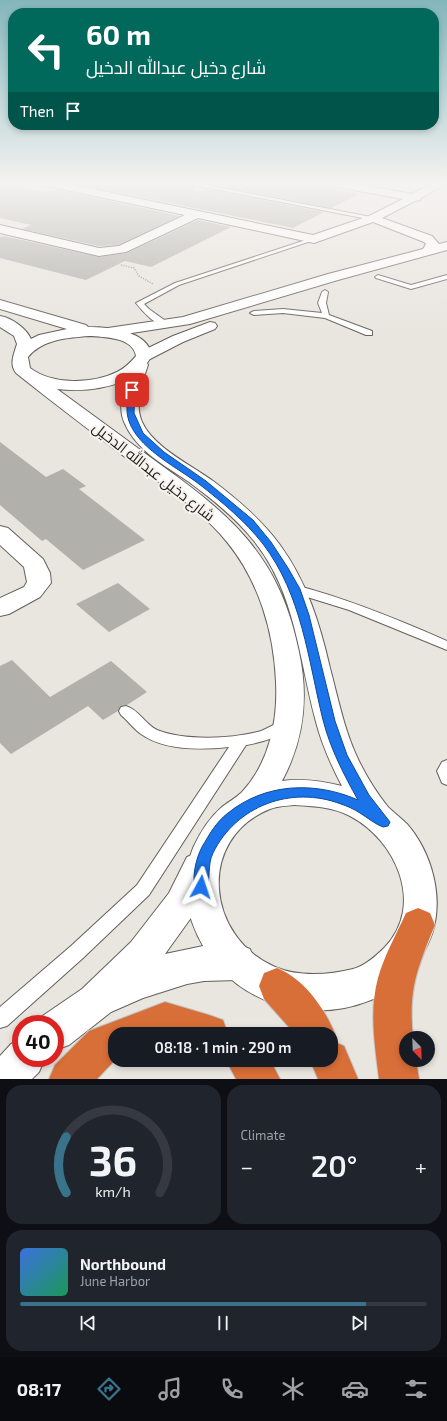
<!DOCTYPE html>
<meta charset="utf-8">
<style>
body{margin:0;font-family:"Exo 2",Cairo,sans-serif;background:#20242c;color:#f1f3f6;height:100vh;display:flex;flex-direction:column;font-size:15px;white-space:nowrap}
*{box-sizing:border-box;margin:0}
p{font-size:13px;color:#9ea1a6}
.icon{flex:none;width:22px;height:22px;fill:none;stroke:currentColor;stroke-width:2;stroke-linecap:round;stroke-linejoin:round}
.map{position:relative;height:1079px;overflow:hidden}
.details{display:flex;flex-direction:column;gap:6px;padding:6px;background:#0d0f14;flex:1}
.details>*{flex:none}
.hud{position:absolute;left:8px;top:8px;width:431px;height:122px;border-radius:16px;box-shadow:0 2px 6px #0003;background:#00695c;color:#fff;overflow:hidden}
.needle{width:26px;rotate:157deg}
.fabs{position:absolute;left:399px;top:1031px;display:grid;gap:8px}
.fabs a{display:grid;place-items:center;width:36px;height:36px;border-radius:50%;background:#171b24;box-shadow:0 2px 6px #0003;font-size:20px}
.speed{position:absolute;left:12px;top:1015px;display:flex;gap:8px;font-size:20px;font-weight:700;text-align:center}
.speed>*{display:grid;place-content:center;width:52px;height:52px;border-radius:50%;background:#171b24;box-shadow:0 2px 6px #0003;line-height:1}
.speed .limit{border:6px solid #d22;background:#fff;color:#111}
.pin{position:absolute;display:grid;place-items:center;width:34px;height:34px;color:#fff;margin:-17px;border-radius:8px;box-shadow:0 2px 6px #0006}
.me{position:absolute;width:44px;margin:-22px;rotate:5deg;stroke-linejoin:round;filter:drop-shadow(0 0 3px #0008)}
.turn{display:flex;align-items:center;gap:14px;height:84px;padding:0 12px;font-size:18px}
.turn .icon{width:52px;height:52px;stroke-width:2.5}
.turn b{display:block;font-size:28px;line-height:34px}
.then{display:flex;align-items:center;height:38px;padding:0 12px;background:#0003;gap:8px;font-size:15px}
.big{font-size:30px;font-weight:600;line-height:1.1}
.details .widget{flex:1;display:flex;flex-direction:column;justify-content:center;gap:6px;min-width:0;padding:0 14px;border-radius:16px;background:#20242c}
.details .dial{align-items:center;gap:0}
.dial svg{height:104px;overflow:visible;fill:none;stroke:#363941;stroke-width:7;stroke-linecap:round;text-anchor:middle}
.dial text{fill:#f1f3f6;stroke:none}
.song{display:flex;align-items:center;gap:12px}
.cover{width:48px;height:48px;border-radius:6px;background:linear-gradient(135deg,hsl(220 70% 55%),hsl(150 70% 35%))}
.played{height:4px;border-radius:2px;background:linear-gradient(90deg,#38728b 85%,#363941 85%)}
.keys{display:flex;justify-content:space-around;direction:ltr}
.heat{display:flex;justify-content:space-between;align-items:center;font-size:22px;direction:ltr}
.details .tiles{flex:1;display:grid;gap:6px;grid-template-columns:1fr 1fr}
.widget:last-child{grid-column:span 2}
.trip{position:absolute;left:108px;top:1027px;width:230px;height:40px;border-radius:16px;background:#171b24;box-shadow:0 2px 6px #0003;font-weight:600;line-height:40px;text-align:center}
.tab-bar{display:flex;height:64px;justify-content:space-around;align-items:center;background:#090b0e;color:#9ea1a6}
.tab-bar .icon{width:28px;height:28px}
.tab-bar .on{color:#38728b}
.tab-bar b{font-size:18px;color:#f1f3f6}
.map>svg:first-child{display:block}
</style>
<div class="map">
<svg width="447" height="1079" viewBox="0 0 447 1079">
<rect width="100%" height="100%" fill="#e9e5df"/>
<!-- building -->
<path fill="#b1b0aa" d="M0 183 44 192 51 190H58L180 216 119 245 99 246 22 229 31 225 0 218Z
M182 183 194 187 195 193 205 189 324 212 293 228 76 184Z
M218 183H303L359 194 331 208 214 185Z
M198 220 231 227 151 267 125 261 86 280 0 258V237L4 236 99 257 127 253Z
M0 442 46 477 63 469 86 486 79 489 145 540 83 570 46 539 42 541 0 505Z
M118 583 150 609 109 632 76 604Z
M12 660 50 697 111 661 147 692 127 705 121 706 118 711 103 720 88 706 11 754 0 743V666Z"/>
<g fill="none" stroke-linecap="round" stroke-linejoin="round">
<defs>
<path id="lane" d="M183 183H196L376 218 373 220Z
M312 238 317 239 179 285 144 304 149 309 167 322V326C157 327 142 311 136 303L175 283Z
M378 275 411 285 447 275V279L411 289 376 278 375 277Z
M325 290 328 292 326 303 329 315 372 331V335H366L325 318 283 313 254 315 250 313 254 311 283 309 322 313 318 303 322 292Z
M295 585C348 599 397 619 447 641V650L349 610 291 592 289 589 291 586Z
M126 706C139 710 145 724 157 730 184 741 234 739 261 731 269 728 277 722 286 720L291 721 293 725C287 736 258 743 246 745L149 895 83 958 7 1026 0 1028V1007L71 946 137 885 229 747C201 750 165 751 141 734 134 729 128 721 121 715L119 711 121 707Z
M447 760V785L442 783 437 771 442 762Z"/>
<path id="street" d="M42 183H64L313 235 369 216 403 199 332 186 327 183H352L412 194 433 183H447L421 198 420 200 415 201 382 218 432 236 439 244 447 242V250L338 280 190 324 106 337 101 335 98 332 101 329 183 317 328 274 423 249 426 244 424 242 373 222 314 243 198 218 126 252 99 256 0 233V225L99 248 119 246 185 215 47 186Z
M210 322 215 323 217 326 215 329 183 342 150 359 144 361 138 359 136 356 138 353 173 336Z
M0 526 8 528 43 559 50 573 51 583 40 597 9 614 0 616V598L24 587 27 582 24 567 0 545Z
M199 852 211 857 215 867 193 915 165 954 208 945 237 944 250 949 255 962 250 975 237 980 204 981 187 984 143 998 111 1012 69 1045 55 1050V1024H39L41 1017 82 989 131 942 169 893 187 857Z
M21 1040V1058H45L39 1072 32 1079H0V1056L11 1044Z"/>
<path id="secondary" d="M0 300 86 325 88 327C109 327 148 330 152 356L147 363 148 365C142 383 134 403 142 422 153 447 191 465 213 481 237 499 261 519 280 545 307 582 320 624 330 668 338 698 344 729 357 757 365 774 376 792 388 807 394 813 401 818 407 824 432 853 444 897 432 934 421 964 400 988 371 1000 299 1029 218 996 192 922 183 897 183 873 193 848 200 833 209 818 222 807 228 802 236 798 242 792 269 763 278 721 276 682 274 632 259 581 227 542 202 511 168 489 137 466 96 435 56 405 16 373 9 364 14 354 17 344L14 336 0 327V316C12 318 26 328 31 339L39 335 67 329 0 309ZM89 336C104 337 133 337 136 356 131 362 125 368 117 372 93 384 52 385 30 368L28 357C43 339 67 338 89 336ZM127 380C122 394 118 410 125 424 137 451 166 466 189 482 212 499 236 518 254 541 296 593 299 660 316 722 322 745 331 765 342 786 322 781 302 778 282 781 304 740 309 698 299 652 279 552 228 513 150 457 119 434 88 412 57 389 81 392 104 389 127 380ZM294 805C313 806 333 807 350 816 396 840 425 905 385 947 376 956 365 966 353 969 329 975 298 977 275 967 206 937 196 839 270 809 278 806 286 806 294 805Z"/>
<path id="highway" d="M418 908 430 913 435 925C417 969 408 989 413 1038H406V1060H416L419 1079H379C375 1046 369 1011 378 978 384 956 396 935 406 913Z
M277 968C304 979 324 1007 335 1034L332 1041 344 1046 358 1079H318L310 1060H331V1034H295L264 999 259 986 264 973Z
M165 1002 209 1015 223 1020 228 1034H115V1060L97 1079H49L55 1065 89 1031Z
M226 1060H270L280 1079H236Z"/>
</defs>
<!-- lane casing -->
<use href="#lane" stroke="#64605c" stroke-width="2"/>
<!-- street casing -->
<use href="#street" stroke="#64605c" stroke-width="2"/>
<!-- secondary casing -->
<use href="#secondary" stroke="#64605c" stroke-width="2"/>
<!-- highway casing -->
<use href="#highway" stroke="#c4c4c3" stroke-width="2"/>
<!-- path -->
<path stroke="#8c8985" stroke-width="1.5" stroke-dasharray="1 1.5" stroke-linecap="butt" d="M121 265 134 268 139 276 153 284"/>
<!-- lane -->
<use href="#lane" fill="#fff" fill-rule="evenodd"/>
<!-- street -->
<use href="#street" fill="#fff" fill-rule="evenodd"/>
<!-- secondary -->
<use href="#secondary" fill="#fff" fill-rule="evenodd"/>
<!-- highway -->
<use href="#highway" fill="#d86e38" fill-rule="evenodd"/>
</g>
<!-- sky -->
<linearGradient id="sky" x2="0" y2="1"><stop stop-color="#83b6bb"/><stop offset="0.55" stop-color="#f5f3f1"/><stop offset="1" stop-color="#f5f3f1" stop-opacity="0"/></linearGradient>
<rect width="447" height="334" fill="url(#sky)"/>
<!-- route -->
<path fill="#1a73e8" stroke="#114b97" d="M132 388 135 390 134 413 143 433 164 452 206 481 253 520 271 542 288 568 300 589 309 615 335 721 347 755 369 795 390 822 388 826 383 827C375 824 368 818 360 813 354 809 347 806 341 804 291 785 236 806 213 853 207 865 211 880 206 891L201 893 196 891C191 879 196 858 202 847 209 835 216 822 228 813 265 783 315 781 358 800 344 775 330 748 323 720 308 659 302 595 263 544 245 521 222 502 199 484 178 468 143 451 131 426 125 414 127 403 128 390Z"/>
<g text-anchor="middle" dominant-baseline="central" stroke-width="4" stroke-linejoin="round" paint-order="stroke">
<!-- street labels -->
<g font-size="15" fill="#1d1b19" stroke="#f7f2ed">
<text transform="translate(154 471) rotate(38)">شارع دخيل عبدالله الدخيل</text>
</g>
</g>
</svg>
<div class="fabs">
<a><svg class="needle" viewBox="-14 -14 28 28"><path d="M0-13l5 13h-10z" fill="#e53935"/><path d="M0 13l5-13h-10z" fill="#9ea1a6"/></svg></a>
</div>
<div class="speed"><div class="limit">40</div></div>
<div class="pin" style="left:132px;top:390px;background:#d93025"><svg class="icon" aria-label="arrive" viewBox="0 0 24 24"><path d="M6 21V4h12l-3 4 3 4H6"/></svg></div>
<svg class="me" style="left:201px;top:887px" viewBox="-20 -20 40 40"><path d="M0-17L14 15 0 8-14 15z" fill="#1a73e8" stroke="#fff" stroke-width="4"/></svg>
<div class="trip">08:18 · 1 min · 290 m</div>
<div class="hud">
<div class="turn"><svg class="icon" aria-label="left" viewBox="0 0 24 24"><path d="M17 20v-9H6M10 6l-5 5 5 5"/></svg><div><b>60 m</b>شارع دخيل عبدالله الدخيل</div></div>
<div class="then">Then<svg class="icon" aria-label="arrive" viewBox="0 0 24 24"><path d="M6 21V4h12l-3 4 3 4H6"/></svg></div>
</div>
</div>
<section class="details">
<div class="tiles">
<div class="widget dial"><svg viewBox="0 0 100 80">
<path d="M14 69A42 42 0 1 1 86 69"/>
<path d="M14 69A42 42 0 0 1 14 26" stroke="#38728b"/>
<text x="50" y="56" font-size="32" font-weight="700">36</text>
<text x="50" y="72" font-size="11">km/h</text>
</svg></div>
<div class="widget"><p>Climate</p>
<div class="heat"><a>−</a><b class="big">20°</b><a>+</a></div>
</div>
<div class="widget">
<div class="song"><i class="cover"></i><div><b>Northbound</b><p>June Harbor</p></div></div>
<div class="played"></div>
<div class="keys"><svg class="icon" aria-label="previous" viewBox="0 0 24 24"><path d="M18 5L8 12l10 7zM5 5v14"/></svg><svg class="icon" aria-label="pause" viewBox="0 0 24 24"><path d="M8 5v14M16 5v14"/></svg><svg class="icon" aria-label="next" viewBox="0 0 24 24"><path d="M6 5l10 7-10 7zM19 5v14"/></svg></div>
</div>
</div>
</section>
<nav class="tab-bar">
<b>08:17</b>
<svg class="icon on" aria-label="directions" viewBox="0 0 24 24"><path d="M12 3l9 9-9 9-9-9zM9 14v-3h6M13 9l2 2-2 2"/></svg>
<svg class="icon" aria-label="music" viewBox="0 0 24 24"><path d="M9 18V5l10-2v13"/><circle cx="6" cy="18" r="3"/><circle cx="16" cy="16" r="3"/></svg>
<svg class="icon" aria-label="phone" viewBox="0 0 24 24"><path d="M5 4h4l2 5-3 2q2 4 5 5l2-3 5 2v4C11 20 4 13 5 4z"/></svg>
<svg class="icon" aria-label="climate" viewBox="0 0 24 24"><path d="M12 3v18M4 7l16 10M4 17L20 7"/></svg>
<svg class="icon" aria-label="car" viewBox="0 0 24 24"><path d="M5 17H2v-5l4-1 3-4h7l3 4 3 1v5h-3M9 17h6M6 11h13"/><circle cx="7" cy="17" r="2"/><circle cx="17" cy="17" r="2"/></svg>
<svg class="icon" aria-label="filters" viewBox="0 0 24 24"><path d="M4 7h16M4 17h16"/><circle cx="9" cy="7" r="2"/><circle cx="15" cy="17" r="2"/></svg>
</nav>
